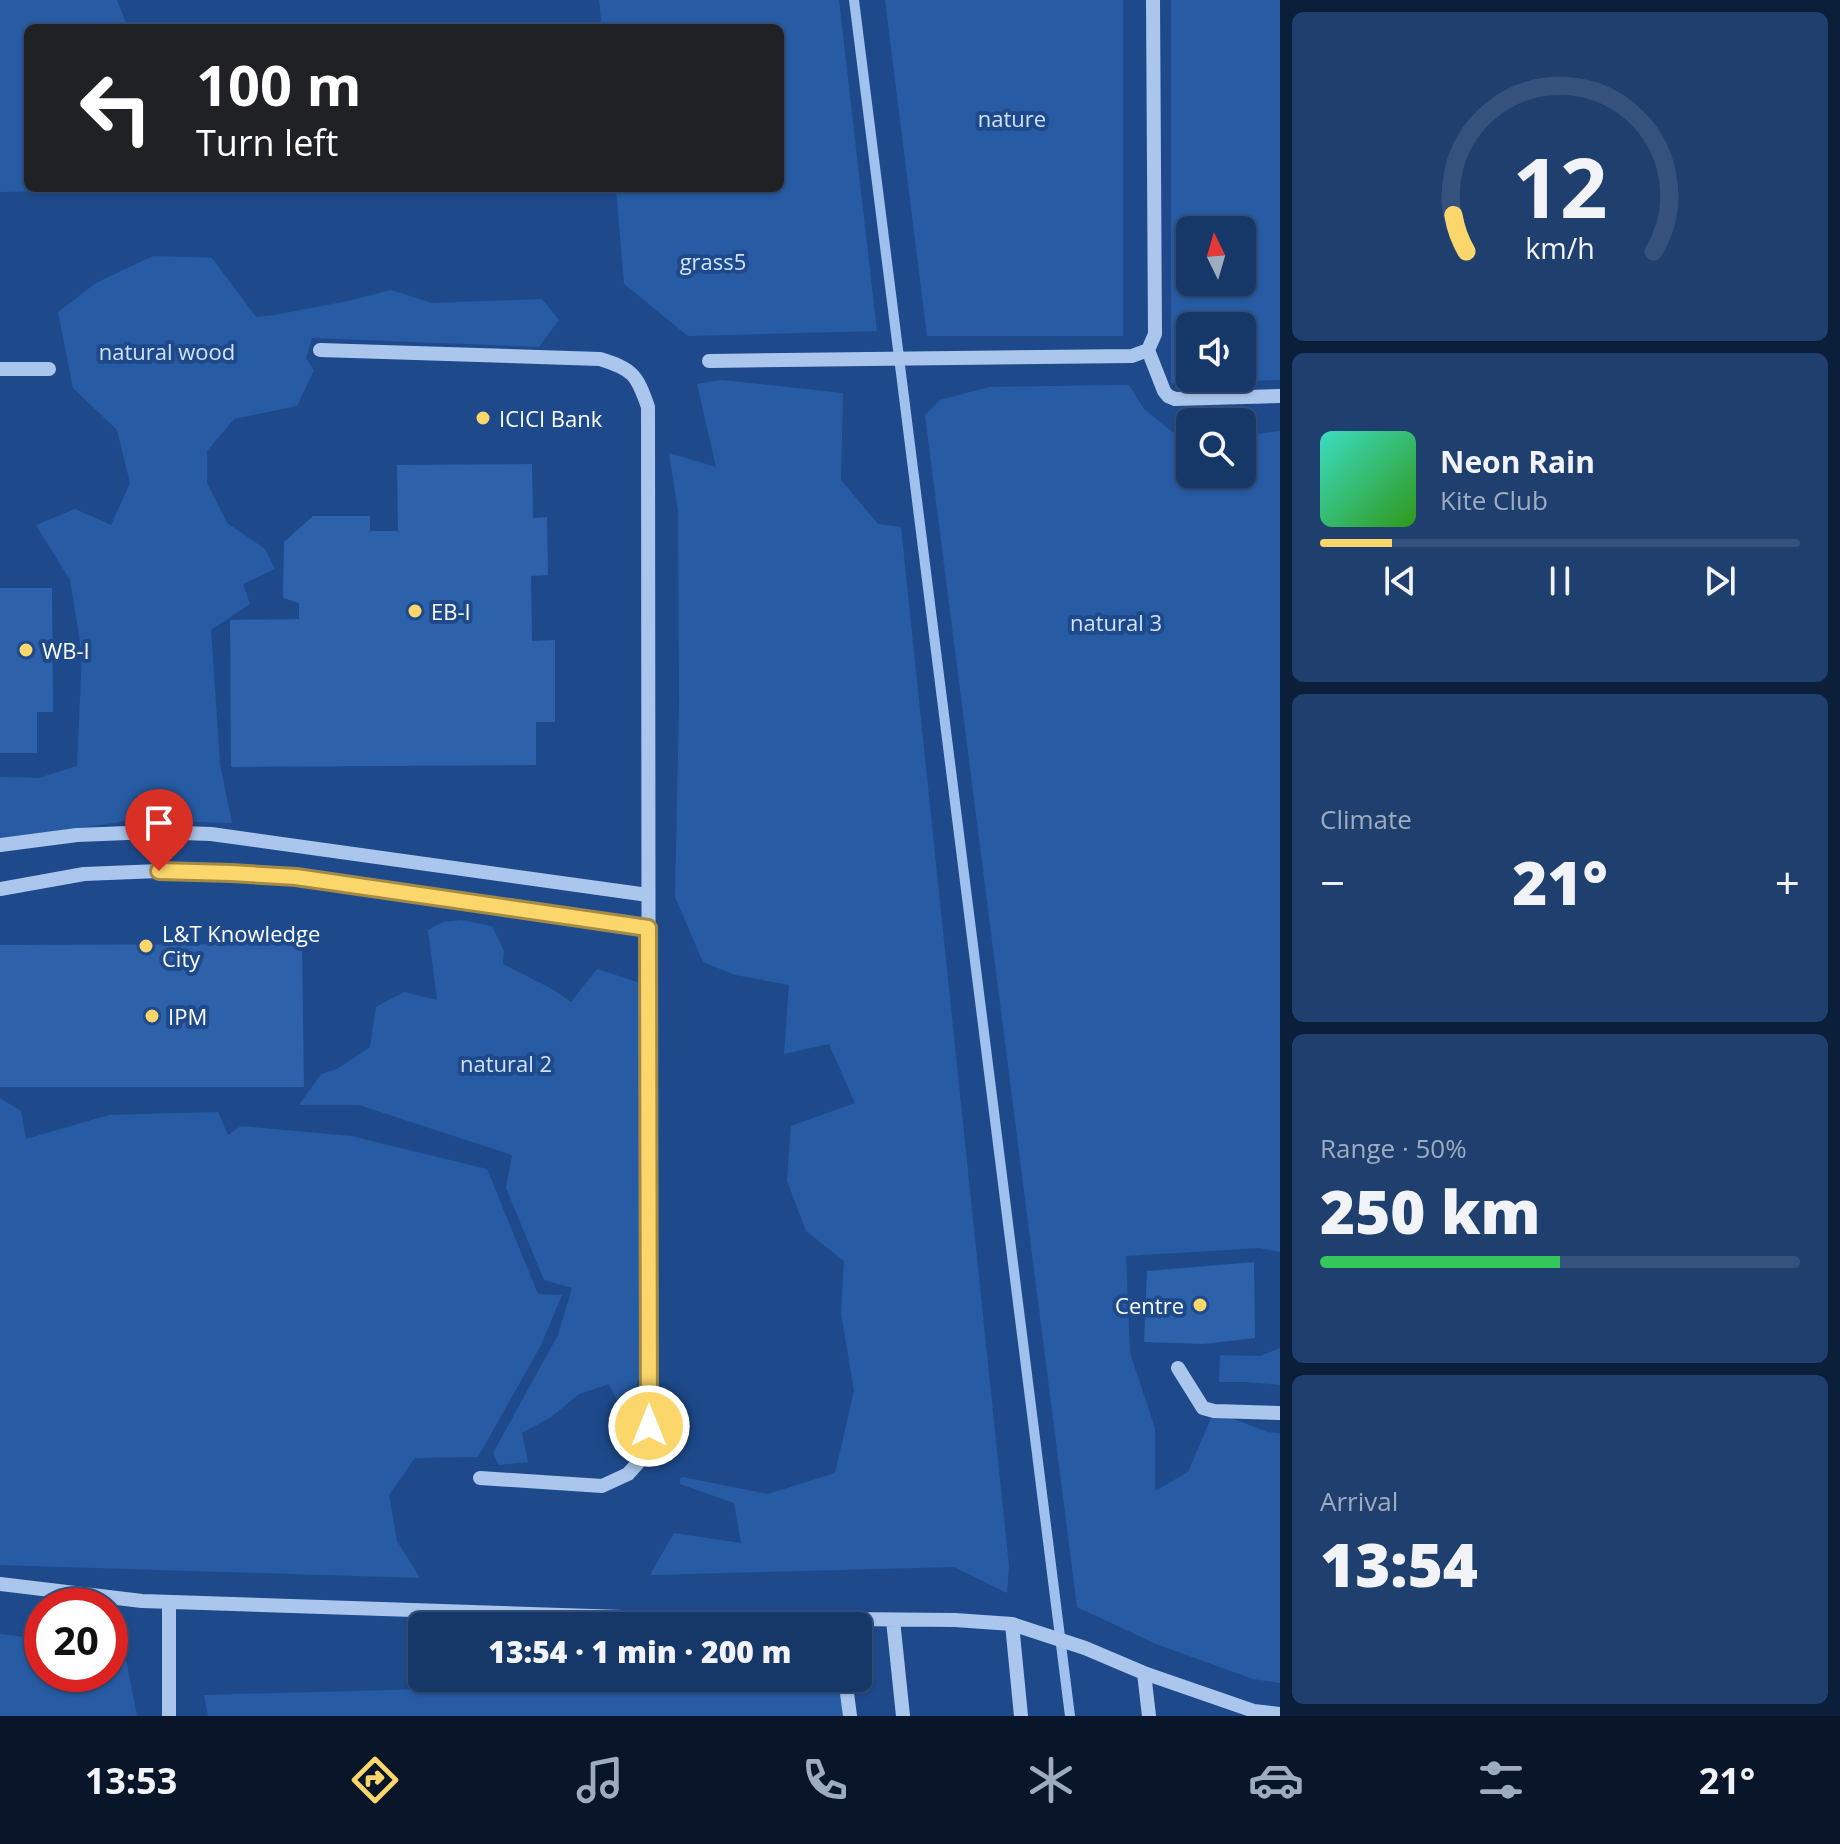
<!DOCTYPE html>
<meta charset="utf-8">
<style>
body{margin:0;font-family:"Open Sans",sans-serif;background:#1f3f6f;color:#f1f3f6;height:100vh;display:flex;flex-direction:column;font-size:30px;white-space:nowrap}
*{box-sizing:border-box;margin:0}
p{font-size:26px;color:#9eacc0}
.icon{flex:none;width:44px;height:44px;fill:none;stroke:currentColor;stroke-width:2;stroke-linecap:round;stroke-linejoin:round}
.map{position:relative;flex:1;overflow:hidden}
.sheet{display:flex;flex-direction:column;gap:12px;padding:12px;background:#0c1f3a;width:560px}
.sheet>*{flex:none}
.hud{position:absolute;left:24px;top:24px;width:760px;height:168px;border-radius:12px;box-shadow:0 2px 6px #0004,0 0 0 2px #35527d;background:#202124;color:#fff;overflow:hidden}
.needle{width:52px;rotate:355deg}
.controls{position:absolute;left:1176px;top:216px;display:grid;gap:16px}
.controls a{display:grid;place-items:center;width:80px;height:80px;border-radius:12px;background:#163869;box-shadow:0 2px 6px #0004,0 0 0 2px #35527d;font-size:40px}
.speed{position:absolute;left:24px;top:1588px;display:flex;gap:16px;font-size:40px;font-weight:700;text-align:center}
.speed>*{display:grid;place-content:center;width:104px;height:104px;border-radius:50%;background:#163869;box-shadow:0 2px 6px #0004,0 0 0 2px #35527d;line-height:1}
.speed .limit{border:12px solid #d22;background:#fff;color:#111}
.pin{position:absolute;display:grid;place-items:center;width:68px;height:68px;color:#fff;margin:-82px -34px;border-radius:50% 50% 50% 0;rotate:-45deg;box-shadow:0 0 8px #0007}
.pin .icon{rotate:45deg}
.me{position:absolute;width:88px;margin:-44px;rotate:0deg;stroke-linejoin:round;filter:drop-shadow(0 0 6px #0008)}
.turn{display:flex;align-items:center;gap:28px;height:168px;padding:0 40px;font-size:36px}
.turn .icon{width:104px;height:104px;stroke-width:2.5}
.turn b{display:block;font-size:56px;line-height:68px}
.big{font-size:60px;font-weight:800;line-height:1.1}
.sheet .card{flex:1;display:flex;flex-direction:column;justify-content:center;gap:12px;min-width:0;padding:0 28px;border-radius:12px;background:#1f3f6f}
.sheet .dial{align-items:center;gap:0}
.dial svg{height:208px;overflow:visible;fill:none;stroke:#35527d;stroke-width:7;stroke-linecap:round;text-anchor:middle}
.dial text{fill:#f1f3f6;stroke:none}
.song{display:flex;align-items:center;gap:24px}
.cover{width:96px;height:96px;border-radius:12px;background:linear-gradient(135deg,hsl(170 70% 55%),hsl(110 70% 35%))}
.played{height:8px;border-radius:4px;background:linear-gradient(90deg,#fbd66a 15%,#35527d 15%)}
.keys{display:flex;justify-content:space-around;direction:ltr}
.heat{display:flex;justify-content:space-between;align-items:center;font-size:44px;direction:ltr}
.charge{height:12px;border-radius:6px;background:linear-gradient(90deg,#34c759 50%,#35527d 0)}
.trip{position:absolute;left:408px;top:1612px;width:464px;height:80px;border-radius:12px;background:#163869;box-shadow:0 2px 6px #0004,0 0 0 2px #35527d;font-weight:800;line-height:80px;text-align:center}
.tab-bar{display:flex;height:128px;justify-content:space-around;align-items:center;background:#09162a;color:#9eacc0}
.tab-bar .icon{width:56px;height:56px}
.tab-bar .selected{color:#fbd66a}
.tab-bar b{font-size:36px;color:#f1f3f6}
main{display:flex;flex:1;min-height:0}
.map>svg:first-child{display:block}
</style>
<main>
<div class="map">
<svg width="1280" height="1716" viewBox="0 0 1280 1716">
<rect width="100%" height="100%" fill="#1e4a8c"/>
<!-- green -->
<path fill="#275ca5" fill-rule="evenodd" d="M0 0H117L128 28H28V188H212L0 192Z
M599 0H839L877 331 688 336 624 284 616 188H780V28H602Z
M885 0H1123V336H927Z
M1171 0H1280V380L1171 383ZM1190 230H1242V282H1190ZM1190 326H1242V378H1190Z
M153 256 212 258 256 317 275 315 348 301 391 290 432 303 542 299 559 320 539 347 312 338 306 358 314 370 297 406 234 419 207 451V483L227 523 265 549 275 569 243 584 250 604 211 630 220 764 232 823 133 820 0 840V777L39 778 77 766 82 655 70 580 36 525 75 509 111 525 130 483 117 430 73 388 58 312 96 283Z
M721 380 843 393 841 480 878 524 901 527 1009 1566 1007 1593 954 1567 650 1575 674 1533 741 1543 734 1503 680 1484V1479L682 1477 768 1494 835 1473 854 1391 841 1313 844 1261 806 1231 787 1181 791 1126 855 1103 829 1044 784 1054 789 985 735 975 703 962 675 897 679 706 678 511 669 453 716 467 697 384Z
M1129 385 1144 409 1186 443 1190 442V474H1242V436L1280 431V1252L1259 1248 1126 1256 1130 1353 1155 1428V1491L1188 1472 1214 1411 1267 1432 1280 1433V1683L1253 1679 1156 1644 1077 1607 925 415 940 400 989 387Z
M461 920 492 926 504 951 503 964 552 989 571 1002 597 969 640 983 639 1379 624 1415 609 1384 579 1394 551 1417 522 1433 528 1462 499 1465 493 1453 558 1335 572 1288 544 1280 506 1188 512 1155 359 1105H299L321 1074 337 1069 370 1047 376 1007 404 992 437 1000 428 930 443 922Z
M0 1098 21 1111 26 1139 109 1115 218 1112 228 1135 241 1126 351 1136 487 1169 538 1294 562 1295 541 1345 478 1457 415 1458 389 1495 397 1541 420 1578 0 1565Z
M1280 1348V1385L1247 1382H1219L1220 1355 1260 1356Z
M0 1634 42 1639V1674H110V1647L124 1649 137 1716H0Z
M839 1678 843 1716H208L204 1695Z"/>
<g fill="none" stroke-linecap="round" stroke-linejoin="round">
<!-- stream -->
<path stroke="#9ec1ee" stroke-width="10" d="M854 0 1070 1716"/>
</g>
<!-- building -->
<path fill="#2d61aa" d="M532 464 533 518 547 517 548 575 531 576 532 641 555 640V722H536V765L231 767 230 620 299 619V603L283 598 284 542 313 516H370V531H398L397 465Z
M0 588H52L53 712H37V753H0Z
M302 944 304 1087H0V945Z
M1254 1262 1255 1338 1204 1344 1144 1342 1147 1271Z"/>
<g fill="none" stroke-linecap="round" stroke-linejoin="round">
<!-- minor -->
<path stroke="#abc6ec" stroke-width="14" d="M1153 0 1155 334 1148 350 1164 391 1168 396 1175 399 1280 396
M320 350 600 359C633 369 637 375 648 407L649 1426 644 1456 628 1474 602 1486 480 1478
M709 361 1132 356 1148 350
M0 369H49
M0 845 77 835 153 832 211 834 648 895
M0 889 84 874 159 871 231 873 296 877 648 928
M1178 1368 1203 1408 1214 1411 1280 1413
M0 1584 142 1601 623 1617 955 1620 1012 1624 1085 1648 1144 1673 1254 1711 1280 1714
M169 1602V1716
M893 1620 903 1716
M1012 1624 1021 1716
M1144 1673 1149 1716
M845 1678 850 1716"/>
</g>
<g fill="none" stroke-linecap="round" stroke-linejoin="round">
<defs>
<path id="route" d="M159 871 231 873 296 877 648 928 649 1426"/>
</defs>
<!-- route casing -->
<use href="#route" stroke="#a38b45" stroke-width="20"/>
<!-- route -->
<use href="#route" stroke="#fbd66a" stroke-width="14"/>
</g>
<!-- markers -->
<g fill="#fbd66a" stroke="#1e4a8c" stroke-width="3">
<circle cx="483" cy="418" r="8"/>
<circle cx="415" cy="611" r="8"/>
<circle cx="26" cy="650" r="8"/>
<circle cx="146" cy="946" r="8"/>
<circle cx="152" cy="1016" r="8"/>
<circle cx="1200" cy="1305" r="8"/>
</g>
<g text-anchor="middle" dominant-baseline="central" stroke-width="8" stroke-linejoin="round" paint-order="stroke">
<!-- park labels -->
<g font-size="22" fill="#d0e1f9" stroke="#1e4a8c">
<text x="1012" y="118">nature</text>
<text x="713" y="261">grass5</text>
<text x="167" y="351">natural wood</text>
<text x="1116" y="622">natural 3</text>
<text x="506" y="1063">natural 2</text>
</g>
<!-- poi labels -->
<g font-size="22" fill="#fff" stroke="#1e4a8c" text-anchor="start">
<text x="499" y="418">ICICI Bank</text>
<text x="431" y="611">EB-I</text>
<text x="42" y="650">WB-I</text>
<text x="162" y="933">L&amp;T Knowledge<tspan x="162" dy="25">City</tspan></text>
<text x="168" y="1016">IPM</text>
<text x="1184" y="1305" text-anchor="end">Centre</text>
</g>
</g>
</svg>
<div class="controls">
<a><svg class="needle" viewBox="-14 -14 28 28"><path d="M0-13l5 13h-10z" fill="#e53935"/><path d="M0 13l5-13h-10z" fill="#9eacc0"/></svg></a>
<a><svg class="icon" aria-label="sound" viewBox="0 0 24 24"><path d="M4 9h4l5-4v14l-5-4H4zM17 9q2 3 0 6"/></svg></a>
<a><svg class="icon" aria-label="search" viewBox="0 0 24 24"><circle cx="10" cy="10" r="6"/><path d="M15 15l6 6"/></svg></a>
</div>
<div class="speed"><div class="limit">20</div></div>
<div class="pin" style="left:159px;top:871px;background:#d93025"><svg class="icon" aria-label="arrive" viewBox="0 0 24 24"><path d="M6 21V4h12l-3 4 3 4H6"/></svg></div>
<svg class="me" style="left:649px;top:1426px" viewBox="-20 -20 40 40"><circle r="17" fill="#fbd66a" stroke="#fff" stroke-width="3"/><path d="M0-11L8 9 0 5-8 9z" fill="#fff"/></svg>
<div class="trip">13:54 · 1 min · 200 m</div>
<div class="hud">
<div class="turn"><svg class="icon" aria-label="left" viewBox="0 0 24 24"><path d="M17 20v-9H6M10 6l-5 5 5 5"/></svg><div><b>100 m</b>Turn left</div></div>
</div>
</div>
<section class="sheet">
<div class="card dial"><svg viewBox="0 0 100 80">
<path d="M14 69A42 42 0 1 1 86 69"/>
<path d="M14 69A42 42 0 0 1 9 55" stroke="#fbd66a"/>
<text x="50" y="56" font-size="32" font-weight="700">12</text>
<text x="50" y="72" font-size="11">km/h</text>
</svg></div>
<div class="card">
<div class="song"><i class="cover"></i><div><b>Neon Rain</b><p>Kite Club</p></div></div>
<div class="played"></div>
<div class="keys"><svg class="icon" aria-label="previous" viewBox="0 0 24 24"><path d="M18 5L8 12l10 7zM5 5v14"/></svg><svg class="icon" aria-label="pause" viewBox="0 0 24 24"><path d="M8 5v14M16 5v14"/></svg><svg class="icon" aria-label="next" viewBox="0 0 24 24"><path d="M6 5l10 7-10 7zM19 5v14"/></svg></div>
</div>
<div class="card"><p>Climate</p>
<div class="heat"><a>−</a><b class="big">21°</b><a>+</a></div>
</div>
<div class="card"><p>Range · 50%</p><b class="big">250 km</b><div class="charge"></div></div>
<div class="card"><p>Arrival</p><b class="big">13:54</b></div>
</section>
</main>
<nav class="tab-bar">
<b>13:53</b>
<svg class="icon selected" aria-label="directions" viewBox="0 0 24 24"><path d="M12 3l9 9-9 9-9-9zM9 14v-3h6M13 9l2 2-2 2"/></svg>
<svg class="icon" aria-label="music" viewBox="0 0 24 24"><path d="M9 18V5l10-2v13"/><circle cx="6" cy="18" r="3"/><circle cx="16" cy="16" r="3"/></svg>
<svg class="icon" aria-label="phone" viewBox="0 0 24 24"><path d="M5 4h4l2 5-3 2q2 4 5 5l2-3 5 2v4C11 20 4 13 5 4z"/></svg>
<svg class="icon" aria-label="climate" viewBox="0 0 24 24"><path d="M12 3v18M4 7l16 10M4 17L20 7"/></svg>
<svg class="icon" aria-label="car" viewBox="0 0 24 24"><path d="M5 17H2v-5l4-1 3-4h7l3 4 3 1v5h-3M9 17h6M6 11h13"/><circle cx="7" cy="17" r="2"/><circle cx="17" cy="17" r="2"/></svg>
<svg class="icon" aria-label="filters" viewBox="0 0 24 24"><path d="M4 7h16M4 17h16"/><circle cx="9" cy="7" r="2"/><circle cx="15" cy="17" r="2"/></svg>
<b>21°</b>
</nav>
